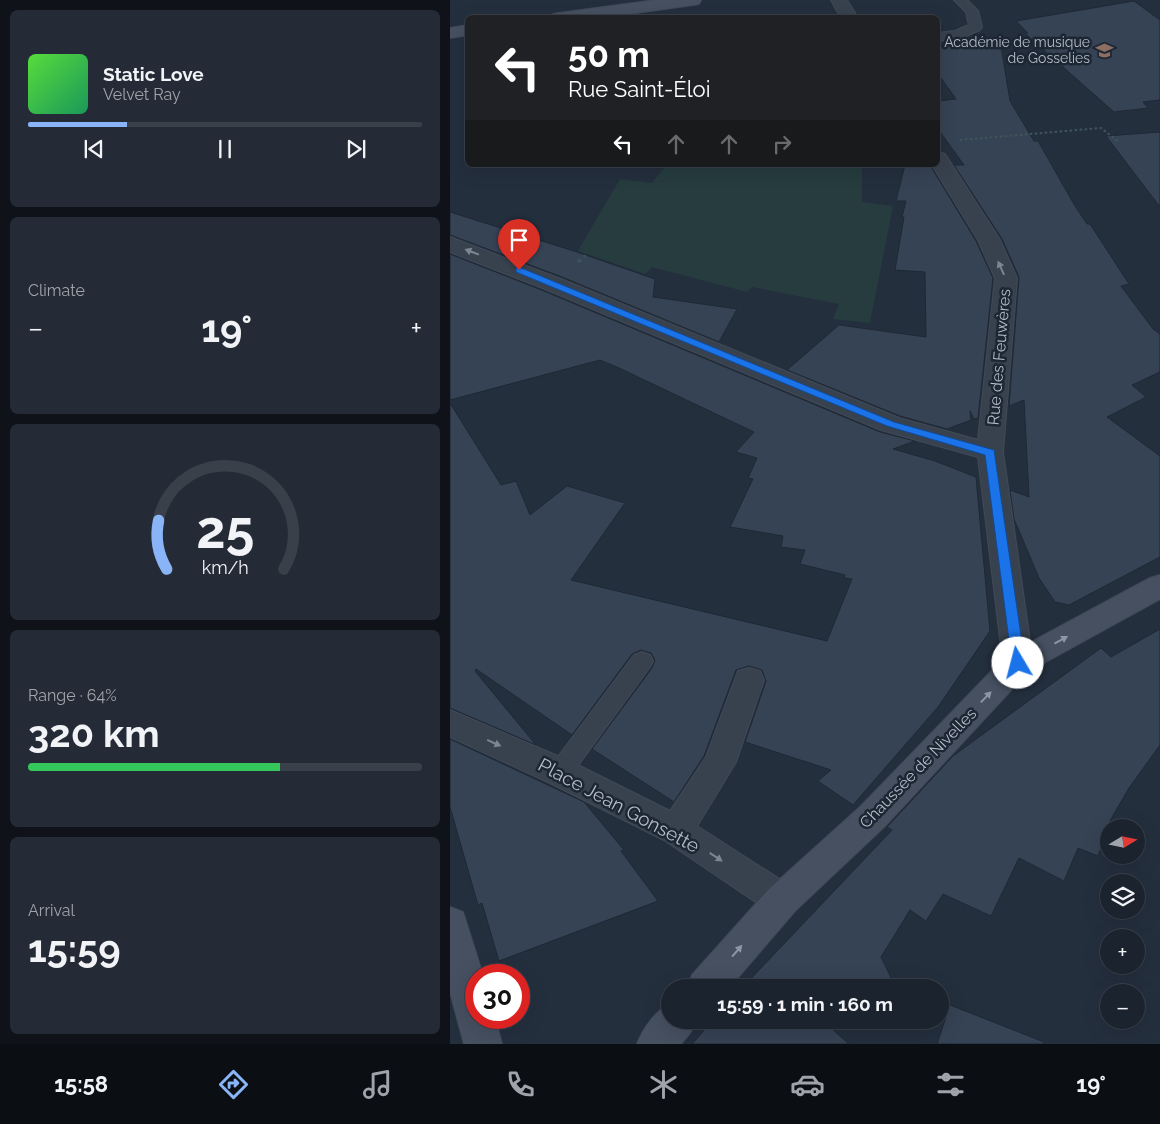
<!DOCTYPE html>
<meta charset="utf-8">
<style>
body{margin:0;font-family:Raleway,sans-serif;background:#242b36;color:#f1f3f6;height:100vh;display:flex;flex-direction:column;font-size:19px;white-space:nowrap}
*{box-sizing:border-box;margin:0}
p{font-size:16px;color:#a0a4aa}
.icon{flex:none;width:28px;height:28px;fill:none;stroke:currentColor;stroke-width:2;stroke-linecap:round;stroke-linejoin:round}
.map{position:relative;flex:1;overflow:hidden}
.side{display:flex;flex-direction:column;gap:10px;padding:10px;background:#0f1319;width:450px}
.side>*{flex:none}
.top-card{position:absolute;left:15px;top:15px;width:475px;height:152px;border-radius:8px;box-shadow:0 5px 20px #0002,0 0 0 1px #39404a;background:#202124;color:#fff;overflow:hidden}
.needle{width:32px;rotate:80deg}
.buttons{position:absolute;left:650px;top:819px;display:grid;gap:10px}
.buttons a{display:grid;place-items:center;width:45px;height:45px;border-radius:50%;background:#1b232e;box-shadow:0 5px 20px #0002,0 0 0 1px #39404a;font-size:25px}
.speed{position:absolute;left:15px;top:964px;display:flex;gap:10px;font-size:25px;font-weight:700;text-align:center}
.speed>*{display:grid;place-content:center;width:65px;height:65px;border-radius:50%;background:#1b232e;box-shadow:0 5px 20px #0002,0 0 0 1px #39404a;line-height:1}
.speed .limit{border:8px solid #d22;background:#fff;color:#111}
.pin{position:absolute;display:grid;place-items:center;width:42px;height:42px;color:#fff;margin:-51px -21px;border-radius:50% 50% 50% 0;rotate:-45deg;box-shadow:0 0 5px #0007}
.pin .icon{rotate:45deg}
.me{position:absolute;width:55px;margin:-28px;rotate:352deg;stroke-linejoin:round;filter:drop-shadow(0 0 4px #0008)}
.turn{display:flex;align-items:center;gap:18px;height:105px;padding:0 20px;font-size:22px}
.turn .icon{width:65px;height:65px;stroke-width:2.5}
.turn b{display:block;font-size:35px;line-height:42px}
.lanes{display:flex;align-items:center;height:48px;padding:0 20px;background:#0003;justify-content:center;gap:25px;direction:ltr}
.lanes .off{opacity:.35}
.big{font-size:38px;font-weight:700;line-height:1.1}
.side .tile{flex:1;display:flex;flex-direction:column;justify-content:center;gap:8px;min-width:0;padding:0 18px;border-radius:8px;background:#242b36}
.side .dial{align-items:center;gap:0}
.dial svg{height:130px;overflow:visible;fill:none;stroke:#39404a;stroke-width:7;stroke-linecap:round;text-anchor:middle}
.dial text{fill:#f1f3f6;stroke:none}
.song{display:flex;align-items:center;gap:15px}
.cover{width:60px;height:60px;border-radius:8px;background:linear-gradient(135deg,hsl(110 70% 55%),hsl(150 70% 35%))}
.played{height:5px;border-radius:2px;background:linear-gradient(90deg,#8ab4f8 25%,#39404a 25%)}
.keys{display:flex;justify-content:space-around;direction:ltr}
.heat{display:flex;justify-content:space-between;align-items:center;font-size:28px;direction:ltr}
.charge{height:8px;border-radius:4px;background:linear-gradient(90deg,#34c759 64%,#39404a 0)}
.trip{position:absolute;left:211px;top:979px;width:288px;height:50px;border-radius:25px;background:#1b232e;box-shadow:0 5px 20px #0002,0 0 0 1px #39404a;font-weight:700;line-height:50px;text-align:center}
.dock{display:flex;height:80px;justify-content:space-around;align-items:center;background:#0b0e12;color:#a0a4aa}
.dock .icon{width:35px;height:35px}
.dock .on{color:#8ab4f8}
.dock b{font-size:22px;color:#f1f3f6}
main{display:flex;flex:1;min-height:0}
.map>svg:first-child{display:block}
</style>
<main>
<section class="side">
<div class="tile">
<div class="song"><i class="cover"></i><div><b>Static Love</b><p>Velvet Ray</p></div></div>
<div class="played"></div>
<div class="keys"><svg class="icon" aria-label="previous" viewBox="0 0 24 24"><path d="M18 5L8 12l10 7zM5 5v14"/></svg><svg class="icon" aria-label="pause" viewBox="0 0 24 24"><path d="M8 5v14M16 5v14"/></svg><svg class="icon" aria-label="next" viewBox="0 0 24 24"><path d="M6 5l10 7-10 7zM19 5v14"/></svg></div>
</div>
<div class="tile"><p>Climate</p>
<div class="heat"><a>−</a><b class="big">19°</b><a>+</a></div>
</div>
<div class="tile dial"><svg viewBox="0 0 100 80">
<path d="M14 69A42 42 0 1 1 86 69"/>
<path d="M14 69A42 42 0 0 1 9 39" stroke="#8ab4f8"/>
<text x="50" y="56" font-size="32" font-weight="700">25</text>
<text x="50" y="72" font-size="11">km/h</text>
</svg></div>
<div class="tile"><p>Range · 64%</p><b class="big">320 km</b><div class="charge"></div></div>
<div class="tile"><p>Arrival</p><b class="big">15:59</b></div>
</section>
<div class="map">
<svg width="710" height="1044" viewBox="0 0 710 1044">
<rect width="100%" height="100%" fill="#242f3e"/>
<!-- green -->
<path fill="#263c3f" d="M216 165H412V202L443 206 420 323 383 319 389 304 302 287 297 292 202 267 195 274 128 251 170 179 202 183Z"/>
<!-- building -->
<path fill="#364354" stroke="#1f2835" d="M684 1 710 20V100L693 102 698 108 664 112 579 37 575 33H578L566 21Z
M550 40 560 101 584 141H588L625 206 637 224H640L679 284 671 286 703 329 710 334V372L682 385 696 397 657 417 710 456V557L619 605 605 602 589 578 564 519 560 490 579 497 574 400 559 406 569 277 552 239 504 165H514L488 129V101L506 99 488 74V47Z
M710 132V207L656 136Z
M455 165H480L526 241 543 278 528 418 524 419 520 411 521 420 497 429 450 416 337 370 389 325 476 337 475 272 445 270 454 217H452L456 201H446Z
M0 212 127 252 205 279 203 297 287 309 269 342 112 277 0 235Z
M0 254 94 291 430 432 465 441 443 449 485 461 526 477 540 631 488 707 403 805 368 781 381 770 295 742 316 681 312 670 299 666 286 670 254 756 224 802 142 749 202 668 205 660 201 653 191 650 182 654 122 735 26 669 25 671 86 745 0 708V403L51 485 66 481 80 515 117 486 175 503 121 580 377 641 402 579 394 578 395 575 350 564 355 550 331 547 333 536 280 527 303 479 298 478 307 458 286 452 304 432 169 368 150 360 0 400Z
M710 629V745L679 788 661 819 648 856 628 848 614 881 569 858 541 916 493 894 476 921 460 910 431 957 446 988H292L442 830 437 827 503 756 651 648 661 657Z
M0 739 134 802 174 850 171 851 208 901 49 961 32 903 28 905 0 807Z
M500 1005 594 1042 593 1044H487Z
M263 1020H372L399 1044H242Z"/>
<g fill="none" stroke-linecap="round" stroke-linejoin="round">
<defs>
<path id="lane" d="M504 0H517L528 11 532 27 530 30 511 38 488 41V33L505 31 519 25 516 12Z
M192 652 200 655 203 661 200 667 118 779 110 782 102 779 98 772 102 765 184 655Z"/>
<path id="street" d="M381 0H397L408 18H391Z
M488 152 495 154 550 240 567 278 553 452 583 663 579 671 568 675 557 671 553 663 528 457 431 430 95 289 0 252V237L111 279 449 418 528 440 545 278 528 240 482 165H488Z
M299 668 310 671 314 680 286 762 247 826 345 889 350 900 345 911 332 916 319 911 214 840 98 782 0 737V710L122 762 220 811 256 757 288 671Z"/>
<path id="secondary" d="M206 0H251L249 4 243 5 150 18H101L103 14 109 13Z
M18 25V35L0 38V28Z
M710 575V599L579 671 435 826 345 911 279 988H237L242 975 319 889 411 806 557 655 700 578Z
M0 907 13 912 33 975H26V1018H45L52 1044H14L0 992Z
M220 1004V1020H246L240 1033 231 1044H187C193 1029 205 1011 220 1004Z"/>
</defs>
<!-- lane casing -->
<use href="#lane" stroke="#414a57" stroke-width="2"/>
<!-- street casing -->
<use href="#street" stroke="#414a57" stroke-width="2"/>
<!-- secondary casing -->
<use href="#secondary" stroke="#414a57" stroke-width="2"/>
<!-- path-far1 -->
<path stroke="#3f5557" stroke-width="2" stroke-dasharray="2.5 2.5" stroke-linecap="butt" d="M510 140 651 128 669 142
M134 257 137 254"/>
<!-- path -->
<path stroke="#3f5557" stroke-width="3" stroke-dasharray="4 4" stroke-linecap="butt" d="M128 262 135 256"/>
<!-- lane -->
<use href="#lane" fill="#38414e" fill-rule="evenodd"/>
<!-- street -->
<use href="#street" fill="#38414e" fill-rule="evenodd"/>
<!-- secondary -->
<use href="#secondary" fill="#465061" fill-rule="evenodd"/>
</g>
<!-- one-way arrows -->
<defs><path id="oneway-solid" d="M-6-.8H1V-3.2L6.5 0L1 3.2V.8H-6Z" transform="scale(1.25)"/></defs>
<g fill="#7c8592">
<use href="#oneway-solid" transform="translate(22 252) rotate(-159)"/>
<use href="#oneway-solid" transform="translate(551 268) rotate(-114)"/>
<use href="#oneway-solid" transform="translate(44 743) rotate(24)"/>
<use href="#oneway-solid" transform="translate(266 857) rotate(33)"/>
</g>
<g fill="#8e96a5">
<use href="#oneway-solid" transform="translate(611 640) rotate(-29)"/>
<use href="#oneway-solid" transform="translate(536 697) rotate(-46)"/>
<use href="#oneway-solid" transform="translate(287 951) rotate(-49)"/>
</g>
<!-- route -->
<path fill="#1a73e8" stroke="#114b97" d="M69 267 444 422 544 450 575 663 573 666H564L562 663 535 455 437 426 66 272V268Z"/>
<!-- icons -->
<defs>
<symbol id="school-bare" viewBox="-9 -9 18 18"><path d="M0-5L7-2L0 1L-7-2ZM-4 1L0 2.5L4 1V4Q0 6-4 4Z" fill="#8d6e63" stroke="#1d2633" stroke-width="2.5" paint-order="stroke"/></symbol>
</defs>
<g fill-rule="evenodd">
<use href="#school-bare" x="642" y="38" width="25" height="25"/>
</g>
<g text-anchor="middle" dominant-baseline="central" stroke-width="5" stroke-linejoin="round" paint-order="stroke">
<!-- far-poi labels -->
<g font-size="14" fill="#b4bcc9" stroke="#1d2633" text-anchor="end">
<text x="640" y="42">Académie de musique<tspan x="640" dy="16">de Gosselies</tspan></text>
</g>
<!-- street labels -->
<g font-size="16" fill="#b4bcc9" stroke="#1d2633">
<text transform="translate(549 357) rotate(-85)">Rue des Feuwères</text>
<text transform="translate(468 768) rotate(-46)">Chaussée de Nivelles</text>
</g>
<!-- near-street labels -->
<g font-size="19" fill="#b4bcc9" stroke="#1d2633">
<text transform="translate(169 805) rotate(28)">Place Jean Gonsette</text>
</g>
</g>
</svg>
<div class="buttons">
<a><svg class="needle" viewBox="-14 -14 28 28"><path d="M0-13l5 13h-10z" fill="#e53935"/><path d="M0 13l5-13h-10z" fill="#a0a4aa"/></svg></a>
<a><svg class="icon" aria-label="layers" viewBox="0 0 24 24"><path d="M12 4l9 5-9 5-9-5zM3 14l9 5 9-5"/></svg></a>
<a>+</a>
<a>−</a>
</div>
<div class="speed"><div class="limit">30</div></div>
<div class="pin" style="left:69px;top:270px;background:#d93025"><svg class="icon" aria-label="arrive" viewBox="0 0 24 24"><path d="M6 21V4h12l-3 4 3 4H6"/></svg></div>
<svg class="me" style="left:568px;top:663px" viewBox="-20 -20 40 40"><circle r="19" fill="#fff"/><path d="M0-13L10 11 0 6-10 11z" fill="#1a73e8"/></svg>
<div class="trip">15:59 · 1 min · 160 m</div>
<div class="top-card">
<div class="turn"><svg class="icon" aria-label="left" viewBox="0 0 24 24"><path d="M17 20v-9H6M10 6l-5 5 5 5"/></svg><div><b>50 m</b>Rue Saint-Éloi</div></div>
<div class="lanes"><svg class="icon" aria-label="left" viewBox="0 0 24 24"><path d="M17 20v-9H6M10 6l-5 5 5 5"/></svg><svg class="icon off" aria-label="ahead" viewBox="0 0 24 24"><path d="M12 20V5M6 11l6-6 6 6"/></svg><svg class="icon off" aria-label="ahead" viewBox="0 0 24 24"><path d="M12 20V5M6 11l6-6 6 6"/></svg><svg class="icon off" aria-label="right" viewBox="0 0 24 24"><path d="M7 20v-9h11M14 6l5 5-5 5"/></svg></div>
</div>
</div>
</main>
<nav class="dock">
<b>15:58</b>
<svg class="icon on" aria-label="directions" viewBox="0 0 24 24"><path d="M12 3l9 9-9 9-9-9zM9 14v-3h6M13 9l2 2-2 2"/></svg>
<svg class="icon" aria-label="music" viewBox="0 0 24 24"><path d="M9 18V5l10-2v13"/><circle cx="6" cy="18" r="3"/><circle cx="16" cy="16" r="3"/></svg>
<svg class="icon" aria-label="phone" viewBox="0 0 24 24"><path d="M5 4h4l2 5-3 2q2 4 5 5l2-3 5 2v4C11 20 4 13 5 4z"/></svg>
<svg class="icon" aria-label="climate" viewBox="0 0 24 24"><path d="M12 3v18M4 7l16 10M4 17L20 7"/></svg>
<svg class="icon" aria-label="car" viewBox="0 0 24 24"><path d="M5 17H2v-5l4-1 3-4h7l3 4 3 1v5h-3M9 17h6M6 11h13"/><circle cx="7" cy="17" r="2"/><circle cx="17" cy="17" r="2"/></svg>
<svg class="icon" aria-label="filters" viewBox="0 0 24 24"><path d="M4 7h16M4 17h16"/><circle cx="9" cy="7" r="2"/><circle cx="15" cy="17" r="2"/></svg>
<b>19°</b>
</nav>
